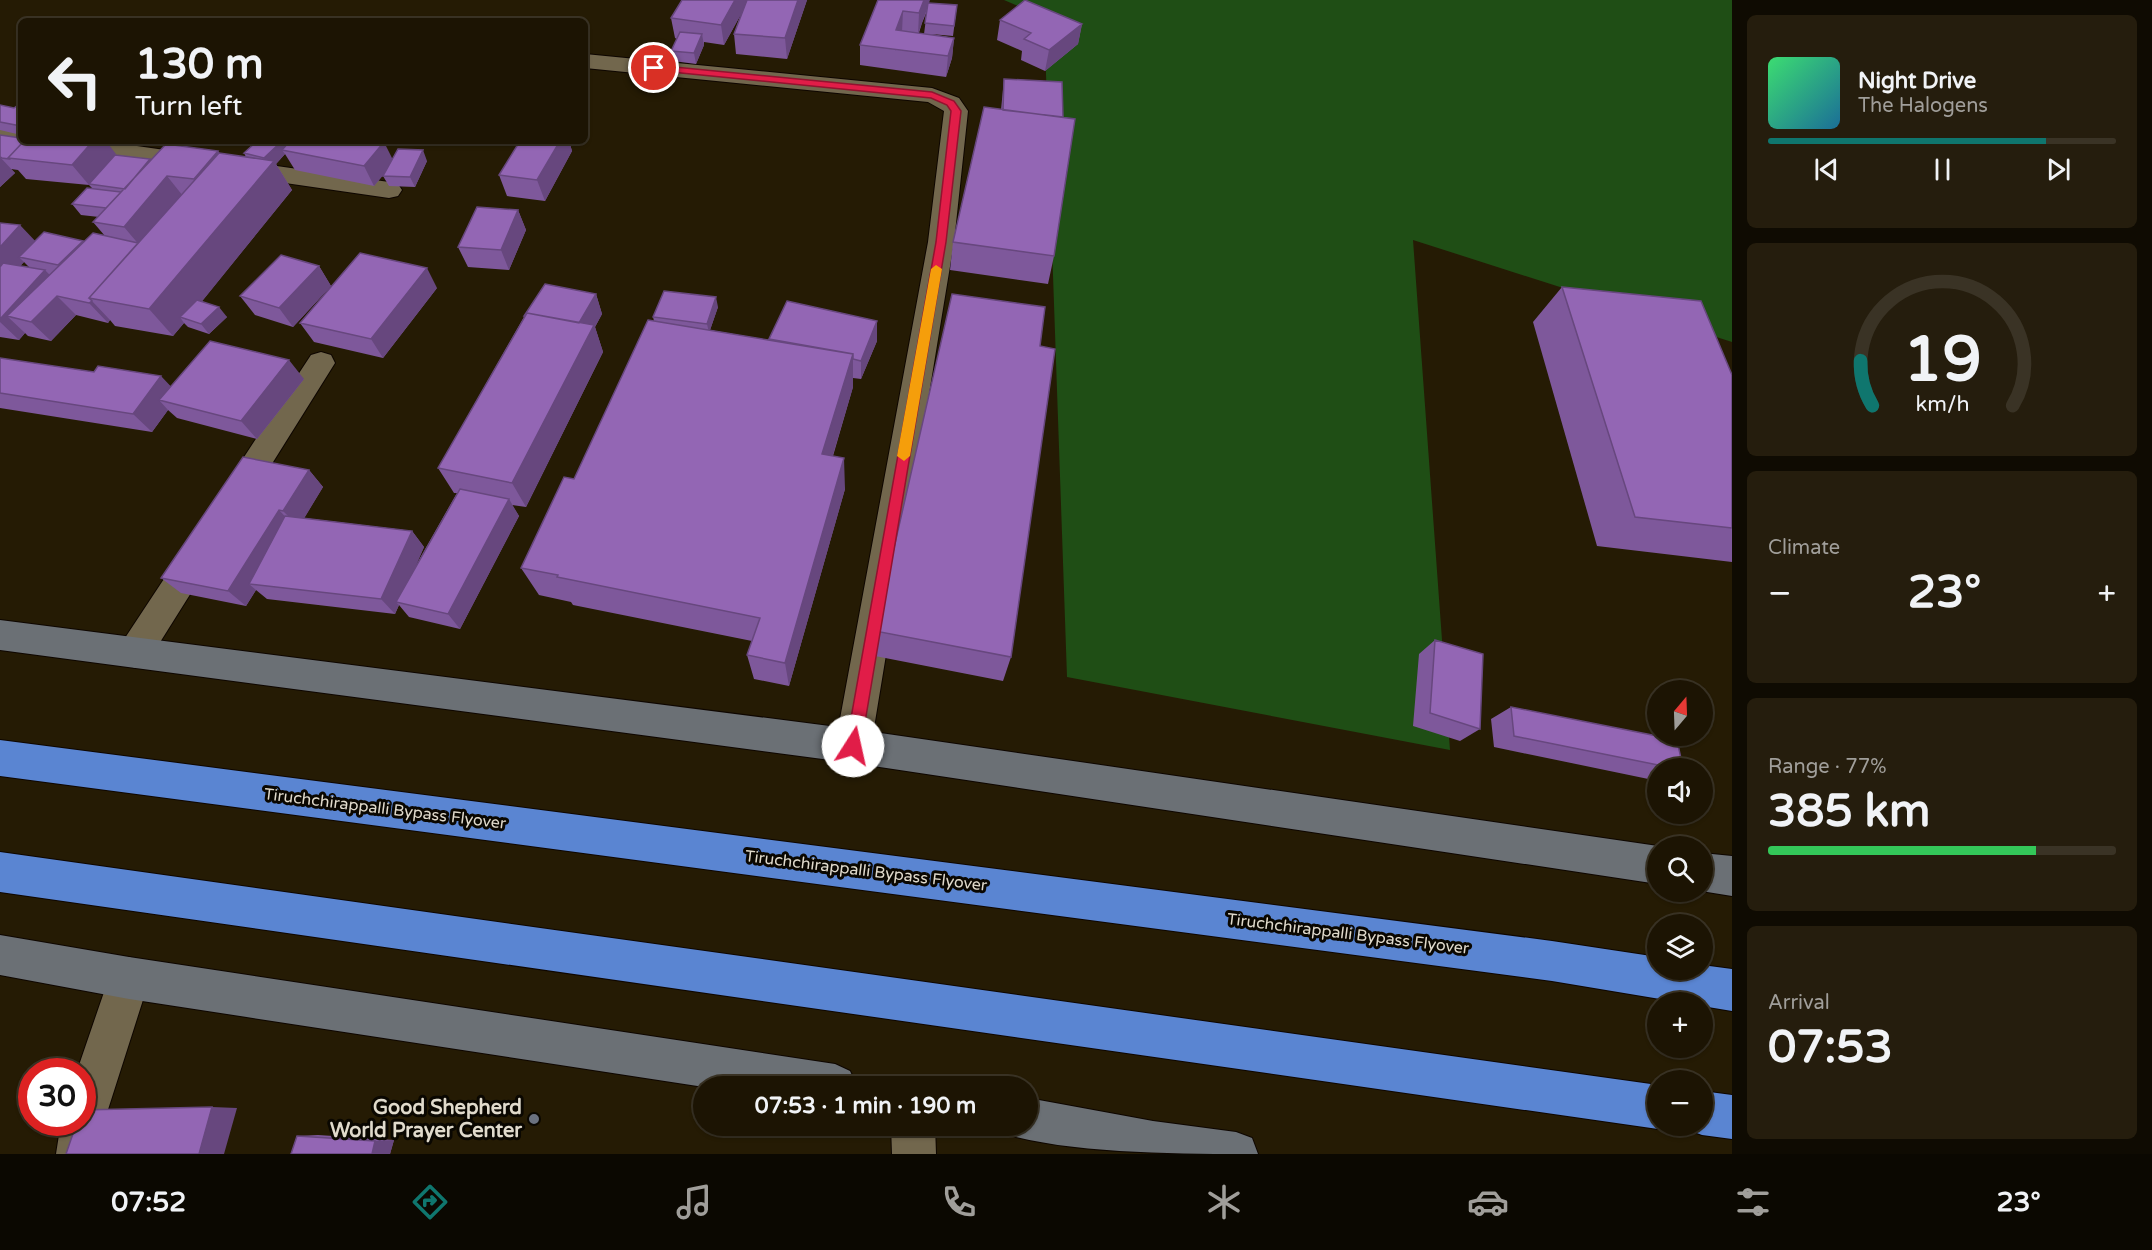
<!DOCTYPE html>
<meta charset="utf-8">
<style>
body{margin:0;font-family:"Varela Round",sans-serif;background:#251d0d;color:#f1f3f6;height:100vh;display:flex;flex-direction:column;font-size:22px;white-space:nowrap}
*{box-sizing:border-box;margin:0}
p{font-size:20px;color:#a09e9a}
.icon{flex:none;width:33px;height:33px;fill:none;stroke:currentColor;stroke-width:2;stroke-linecap:round;stroke-linejoin:round}
.map{position:relative;flex:1;overflow:hidden}
.side{display:flex;flex-direction:column;gap:15px;padding:15px;background:#0f0b02;width:420px}
.side>*{flex:none}
.guide{position:absolute;left:18px;top:18px;width:570px;height:126px;border-radius:9px;box-shadow:0 2px 4px #0004,0 0 0 2px #3a3325;background:#1c1403;color:#f1f3f6;overflow:hidden}
.needle{width:39px;rotate:19deg}
.buttons{position:absolute;left:1647px;top:680px;display:grid;gap:12px}
.buttons a{display:grid;place-items:center;width:66px;height:66px;border-radius:50%;background:#1c1403;box-shadow:0 2px 4px #0004,0 0 0 2px #3a3325;font-size:30px}
.speed{position:absolute;left:18px;top:1058px;display:flex;gap:12px;font-size:30px;font-weight:700;text-align:center}
.speed>*{display:grid;place-content:center;width:78px;height:78px;border-radius:50%;background:#1c1403;box-shadow:0 2px 4px #0004,0 0 0 2px #3a3325;line-height:1}
.speed .limit{border:9px solid #d22;background:#fff;color:#111}
.pin{position:absolute;display:grid;place-items:center;width:51px;height:51px;color:#fff;margin:-26px;border:3px solid #fff;border-radius:50%;box-shadow:0 2px 6px #0007}
.me{position:absolute;width:66px;margin:-33px;rotate:10deg;stroke-linejoin:round;filter:drop-shadow(0 0 4px #0008)}
.turn{display:flex;align-items:center;gap:21px;height:126px;padding:0 18px;font-size:27px}
.turn .icon{width:78px;height:78px;stroke-width:2.5}
.turn b{display:block;font-size:42px;line-height:51px}
.big{font-size:45px;font-weight:800;line-height:1.1}
.side .card{flex:1;display:flex;flex-direction:column;justify-content:center;gap:9px;min-width:0;padding:0 21px;border-radius:9px;background:#251d0d}
.side .dial{align-items:center;gap:0}
.dial svg{height:156px;overflow:visible;fill:none;stroke:#3a3325;stroke-width:7;stroke-linecap:round;text-anchor:middle}
.dial text{fill:#f1f3f6;stroke:none}
.song{display:flex;align-items:center;gap:18px}
.cover{width:72px;height:72px;border-radius:9px;background:linear-gradient(135deg,hsl(140 70% 55%),hsl(200 70% 35%))}
.played{height:6px;border-radius:3px;background:linear-gradient(90deg,#0f766e 80%,#3a3325 80%)}
.keys{display:flex;justify-content:space-around;direction:ltr}
.heat{display:flex;justify-content:space-between;align-items:center;font-size:33px;direction:ltr}
.charge{height:9px;border-radius:4px;background:linear-gradient(90deg,#34c759 77%,#3a3325 0)}
.trip{position:absolute;left:693px;top:1076px;width:345px;height:60px;border-radius:30px;background:#1c1403;box-shadow:0 2px 4px #0004,0 0 0 2px #3a3325;font-weight:800;line-height:60px;text-align:center}
.dock{display:flex;height:96px;justify-content:space-around;align-items:center;background:#0b0801;color:#a09e9a}
.dock .icon{width:42px;height:42px}
.dock .current{color:#0f766e}
.dock b{font-size:27px;color:#f1f3f6}
main{display:flex;flex:1;min-height:0}
.map>svg:first-child{display:block}
</style>
<main>
<div class="map">
<svg width="1732" height="1154" viewBox="0 0 1732 1154">
<rect width="100%" height="100%" fill="#251b04"/>
<!-- green -->
<path fill="#1f4e15" d="M1004 0H1732V342L1413 240 1450 750 1067 677 1044 17Z"/>
<g fill="none" stroke-linecap="round" stroke-linejoin="round">
<defs>
<path id="street" d="M585 54 932 88 959 98 968 111 954 242 871 746 866 758 853 763 840 758 835 746 928 242 944 111 928 102 585 68Z
M0 126 21 129V141H30L21 145 0 142Z
M36 141H102L389 182 398 184 402 190 398 196 389 198 48 149 39 146Z
M321 352 331 355 335 363 245 507 234 511 223 507 218 498 223 489 311 355Z
M200 537 211 541 216 551 211 561 147 663 135 668 123 663 118 652 123 641 189 541Z
M129 957 144 963 150 978 105 1119 100 1154H56L61 1122H82V1071H77L114 963Z
M891 1125H935L936 1154H892Z"/>
<path id="secondary" d="M0 620 853 729 1658 846V884L853 763 0 650Z
M1702 853 1732 856V896L1701 891Z
M0 935 129 957 835 1064 850 1071 857 1086 704 1087 129 999 0 975Z
M1028 1098 1153 1121 1236 1132 1252 1138 1258 1154C1184 1154 1081 1154 1012 1136L1008 1125H1028Z"/>
<path id="highway" d="M0 740 1552 941 1658 957V969H1702V965L1732 969V1011L1702 1006V1002H1678L1552 981 0 776Z
M0 852 1658 1085V1125H1667L1658 1129 0 892Z
M1702 1091 1732 1095V1139L1702 1135 1686 1129 1685 1125H1702Z"/>
</defs>
<!-- street casing -->
<use href="#street" stroke="#0e0600" stroke-width="2"/>
<!-- secondary casing -->
<use href="#secondary" stroke="#0e0600" stroke-width="2"/>
<!-- highway casing -->
<use href="#highway" stroke="#0e0600" stroke-width="2"/>
<!-- street -->
<use href="#street" fill="#72674d" fill-rule="evenodd"/>
<!-- secondary -->
<use href="#secondary" fill="#6b7075" fill-rule="evenodd"/>
<!-- highway -->
<use href="#highway" fill="#5a85d2" fill-rule="evenodd"/>
</g>
<!-- wall -->
<path fill="#7e589b" fill-rule="evenodd" d="M807 0 787 59 736 54 734 34 741 14 724 45 704 42V45L696 64 673 61 671 51 677 39 675 38 671 18Z
M878 0 957 5 953 36 931 34 954 38 952 58 946 77 860 65V45ZM927 11 924 34 919 33 922 23Z
M1000 20 1082 24 1078 44 1045 71 1021 60 1022 51 997 40Z
M1004 79 1054 256 1048 284 950 270 953 242 1001 110Z
M21 103V135L0 130V105L14 108Z
M0 135 116 154 115 155 151 160 218 151 219 153 246 157 244 153 257 141H284L287 145 392 159 427 161 415 187 389 186 383 176 384 174 374 186 295 170 285 154 276 164 292 190 202 301 227 317 209 334 188 327 184 323 173 336 115 326 110 320 108 323 76 315 51 341 28 336 25 333 19 340 0 337V223L35 241 84 242 105 236 93 222 99 217 81 215 72 204 93 189 89 185 26 179 18 170 11 169 15 173 0 187ZM24 262 29 267 20 266Z
M520 141H569L572 151 545 201 507 196 499 175Z
M518 210 526 230 509 270 468 267 458 247Z
M319 266 331 286 293 327 255 315 240 296Z
M1562 287 1732 375V562L1597 546 1533 322Z
M437 288 383 358 314 342 300 323Z
M596 294 602 314 595 327 603 352 526 507 512 505 519 516 460 629 409 617 399 605 395 614 267 599 256 590 246 606 181 593 161 578 309 470 323 487 304 518 412 531 424 547 415 567 457 493H454L438 468 524 317V316Z
M718 307 710 330 769 340 877 321V341L861 379 853 378V387L833 456 845 489 789 686 754 679 747 655 752 641 573 605 571 602 539 595 521 568 574 479 654 321 653 317Z
M1040 346 1011 657 1003 681 875 656V631Z
M0 358 171 386 304 379 257 439 177 418 168 410 152 432 0 408Z
M1435 640 1480 729 1460 741 1413 726 1419 654Z
M1511 707 1683 768H1658V781L1494 747 1491 719Z
M318 1135 394 1140 390 1154H291L297 1136Z"/>
<!-- shaded-wall -->
<path fill="#67477e" d="M735 0H749L724 45 721 25Z
M798 0H807L787 59 785 38Z
M924 0H930L929 3 918 34 919 13Z
M903 11 902 32 895 51 896 30Z
M1082 24 1078 44 1045 71 1049 50Z
M702 34 704 45 696 64 694 53Z
M954 38 952 58 946 77 948 56Z
M93 141H106L116 154 89 185 72 165Z
M282 141H284L290 150H282L285 154 276 164 292 190 187 320 180 317 184 323 173 336 149 309 269 167 264 158Z
M560 141H569L572 151 545 201 537 180Z
M384 142 394 162 374 186 364 166Z
M423 150 427 161 415 187 410 177Z
M218 151 232 172 194 179Z
M0 157 15 173 0 187Z
M167 176 183 196 141 247 124 227Z
M518 210 526 230 509 270 501 250Z
M20 225 39 245 19 257 24 262 0 288V247Z
M319 266 331 286 293 327 279 308Z
M427 268 437 288 383 358 371 339Z
M45 270 64 290 58 297 76 315 51 341 31 322 7 316 25 333 19 340 0 322V319Z
M596 294 602 314 595 327 603 352 526 507 512 483 576 327Z
M716 297 718 307 709 333 707 324Z
M92 301 110 320 108 323 89 303Z
M219 307 227 317 209 334 201 324Z
M877 321V341L861 379V361Z
M853 354V387L824 485 822 454Z
M289 360 304 379 257 439 241 421Z
M161 376 179 395 159 400 168 410 152 432 133 414Z
M844 458 845 489 789 686 785 663Z
M309 470 323 487 299 527 283 511Z
M509 499 519 516 460 629 448 614Z
M279 510 295 527 249 584 256 590 246 606 228 591Z
M412 531 424 547 400 603 396 602 399 605 395 614 381 599Z
M212 1107 237 1108 224 1154H199Z
M394 1140 390 1154H372L375 1141Z"/>
<!-- building -->
<path fill="#9366b4" stroke="#67477e" stroke-width="1.5" d="M682 0H735L721 25 671 18Z
M747 0H798L785 38 734 34Z
M878 0H924L919 13 903 11 896 30 954 38 948 56 860 45Z
M1025 0 1082 24 1049 50 1024 39 1031 33 1000 20Z
M928 3 957 5 954 26 925 23Z
M680 32 702 34 694 53 671 51Z
M1004 79 1062 82 1063 117 1003 110Z
M21 103V126L0 122V105L14 108Z
M984 107 1075 119 1054 256 953 242Z
M0 135 21 138V141H24L8 158 9 159 2 158 0 157Z
M24 141H93L72 165 8 158Z
M257 141H282L264 158 244 153Z
M290 141H380L384 142 364 166 282 150Z
M520 141H560L537 180 499 175Z
M166 144 218 151 194 179 167 176 124 227 93 222Z
M398 149 423 150 410 177 383 176Z
M219 153 274 161 149 309 89 298Z
M115 155 150 159 125 189 89 184Z
M87 188 121 192 106 208 72 204Z
M477 207 518 210 501 250 458 247Z
M0 223 20 225 0 247Z
M44 232 83 241 58 265 19 257Z
M93 233 138 243 89 298 92 301 89 303 57 296 31 322 7 316Z
M360 253 427 268 371 339 300 323Z
M281 255 319 266 279 308 240 296Z
M3 263 45 270 0 319V267Z
M545 284 596 294 579 323 527 313 525 316H524Z
M1562 287 1701 301 1732 375V528L1635 517Z
M664 291 716 297 707 324 653 317Z
M952 294 1045 307 1040 346 1055 349 1011 657 875 631Z
M197 300 219 307 201 324 180 317Z
M787 301 877 321 861 361 853 359V354L769 339Z
M527 313 594 325 512 483 438 468Z
M648 320 853 354 822 454 844 458 785 663 747 655 760 618 557 577 558 575 521 568 564 477 574 479Z
M210 341 289 360 241 421 159 400Z
M0 358 94 372 98 366 161 376 133 414 0 393Z
M243 457 309 470 283 511 279 510 228 591 161 578Z
M460 489 509 499 448 614 396 602Z
M285 516 412 531 381 599 249 584Z
M1435 640 1483 654 1480 729 1430 713Z
M1511 707 1677 740 1683 768H1673L1514 736Z
M212 1107 199 1154H66L77 1122H82V1110Z
M297 1136 375 1141 372 1154H291Z"/>
<!-- route -->
<path fill="#e11d48" stroke="#92132f" stroke-width="1.5" d="M654 65 932 92 954 101 961 111 946 242 861 746 858 751 853 753 848 751 846 746 936 242 951 111 947 105 931 98 651 70 650 68Z"/>
<!-- slow -->
<path fill="#f59e0b" d="M936 265 942 269 910 456 904 461 897 456 931 269Z"/>
<!-- markers -->
<circle fill="#6b7280" stroke="#0a0701" stroke-width="2" cx="534" cy="1119" r="6"/>
<g text-anchor="middle" dominant-baseline="central" stroke-width="6" stroke-linejoin="round" paint-order="stroke">
<!-- street labels -->
<g font-size="16" fill="#e0dacc" stroke="#0a0701">
<text transform="translate(385 809) rotate(7)">Tiruchchirappalli Bypass Flyover</text>
<text transform="translate(866 871) rotate(7)">Tiruchchirappalli Bypass Flyover</text>
<text transform="translate(1348 934) rotate(7)">Tiruchchirappalli Bypass Flyover</text>
</g>
<!-- near-poi labels -->
<g font-size="20" font-weight="bold" fill="#e0dacc" stroke="#0a0701" text-anchor="end">
<text x="522" y="1108">Good Shepherd<tspan x="522" dy="23">World Prayer Center</tspan></text>
</g>
</g>
</svg>
<div class="buttons">
<a><svg class="needle" viewBox="-14 -14 28 28"><path d="M0-13l5 13h-10z" fill="#e53935"/><path d="M0 13l5-13h-10z" fill="#a09e9a"/></svg></a>
<a><svg class="icon" aria-label="sound" viewBox="0 0 24 24"><path d="M4 9h4l5-4v14l-5-4H4zM17 9q2 3 0 6"/></svg></a>
<a><svg class="icon" aria-label="search" viewBox="0 0 24 24"><circle cx="10" cy="10" r="6"/><path d="M15 15l6 6"/></svg></a>
<a><svg class="icon" aria-label="layers" viewBox="0 0 24 24"><path d="M12 4l9 5-9 5-9-5zM3 14l9 5 9-5"/></svg></a>
<a>+</a>
<a>−</a>
</div>
<div class="speed"><div class="limit">30</div></div>
<div class="pin" style="left:654px;top:68px;background:#d93025"><svg class="icon" aria-label="arrive" viewBox="0 0 24 24"><path d="M6 21V4h12l-3 4 3 4H6"/></svg></div>
<svg class="me" style="left:853px;top:746px" viewBox="-20 -20 40 40"><circle r="19" fill="#fff"/><path d="M0-13L10 11 0 6-10 11z" fill="#e11d48"/></svg>
<div class="trip">07:53 · 1 min · 190 m</div>
<div class="guide">
<div class="turn"><svg class="icon" aria-label="left" viewBox="0 0 24 24"><path d="M17 20v-9H6M10 6l-5 5 5 5"/></svg><div><b>130 m</b>Turn left</div></div>
</div>
</div>
<section class="side">
<div class="card">
<div class="song"><i class="cover"></i><div><b>Night Drive</b><p>The Halogens</p></div></div>
<div class="played"></div>
<div class="keys"><svg class="icon" aria-label="previous" viewBox="0 0 24 24"><path d="M18 5L8 12l10 7zM5 5v14"/></svg><svg class="icon" aria-label="pause" viewBox="0 0 24 24"><path d="M8 5v14M16 5v14"/></svg><svg class="icon" aria-label="next" viewBox="0 0 24 24"><path d="M6 5l10 7-10 7zM19 5v14"/></svg></div>
</div>
<div class="card dial"><svg viewBox="0 0 100 80">
<path d="M14 69A42 42 0 1 1 86 69"/>
<path d="M14 69A42 42 0 0 1 8 46" stroke="#0f766e"/>
<text x="50" y="56" font-size="32" font-weight="700">19</text>
<text x="50" y="72" font-size="11">km/h</text>
</svg></div>
<div class="card"><p>Climate</p>
<div class="heat"><a>−</a><b class="big">23°</b><a>+</a></div>
</div>
<div class="card"><p>Range · 77%</p><b class="big">385 km</b><div class="charge"></div></div>
<div class="card"><p>Arrival</p><b class="big">07:53</b></div>
</section>
</main>
<nav class="dock">
<b>07:52</b>
<svg class="icon current" aria-label="directions" viewBox="0 0 24 24"><path d="M12 3l9 9-9 9-9-9zM9 14v-3h6M13 9l2 2-2 2"/></svg>
<svg class="icon" aria-label="music" viewBox="0 0 24 24"><path d="M9 18V5l10-2v13"/><circle cx="6" cy="18" r="3"/><circle cx="16" cy="16" r="3"/></svg>
<svg class="icon" aria-label="phone" viewBox="0 0 24 24"><path d="M5 4h4l2 5-3 2q2 4 5 5l2-3 5 2v4C11 20 4 13 5 4z"/></svg>
<svg class="icon" aria-label="climate" viewBox="0 0 24 24"><path d="M12 3v18M4 7l16 10M4 17L20 7"/></svg>
<svg class="icon" aria-label="car" viewBox="0 0 24 24"><path d="M5 17H2v-5l4-1 3-4h7l3 4 3 1v5h-3M9 17h6M6 11h13"/><circle cx="7" cy="17" r="2"/><circle cx="17" cy="17" r="2"/></svg>
<svg class="icon" aria-label="filters" viewBox="0 0 24 24"><path d="M4 7h16M4 17h16"/><circle cx="9" cy="7" r="2"/><circle cx="15" cy="17" r="2"/></svg>
<b>23°</b>
</nav>
